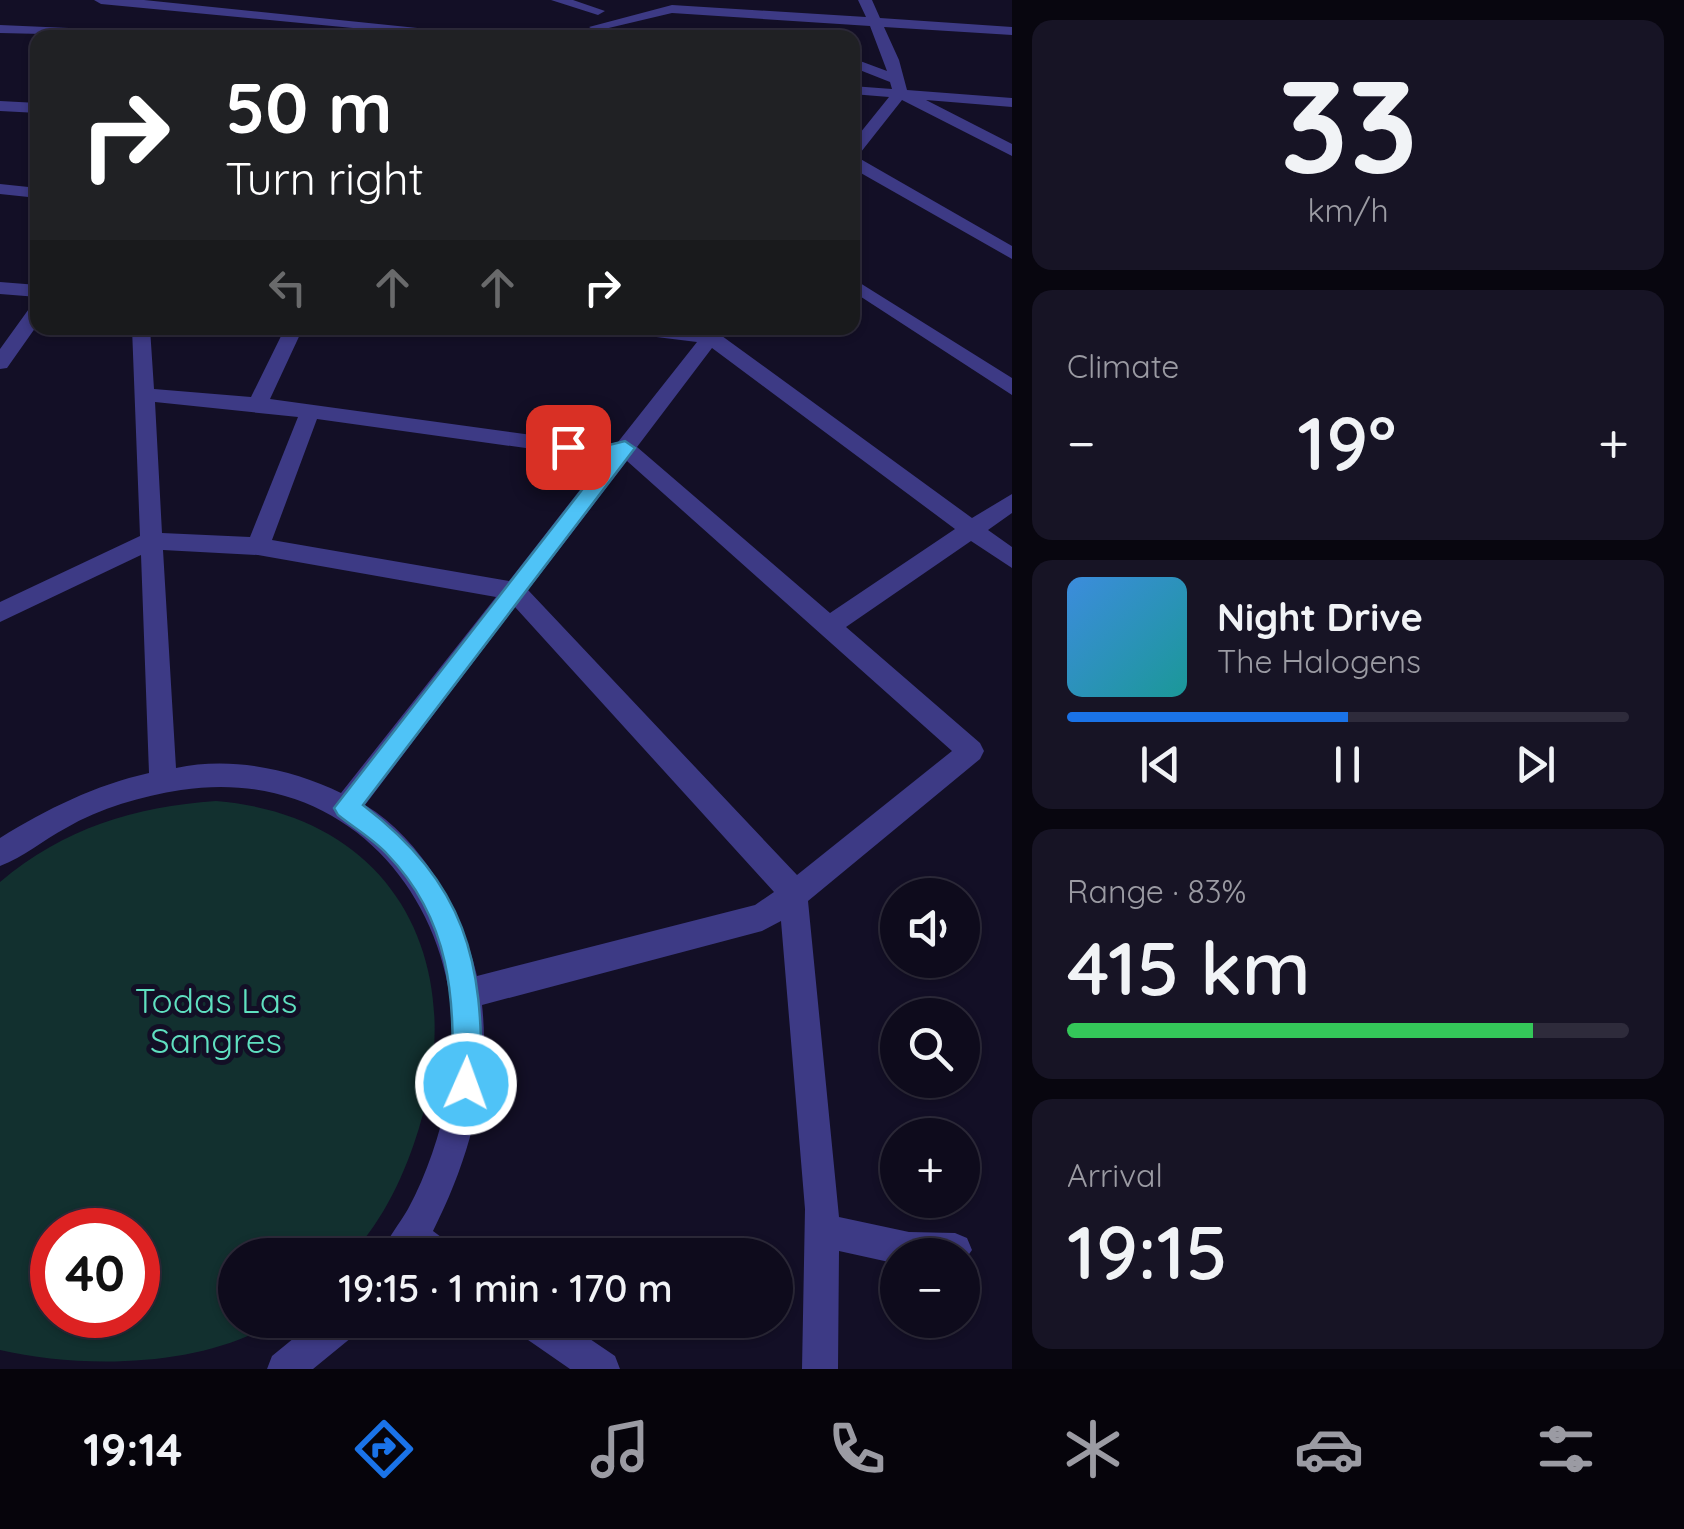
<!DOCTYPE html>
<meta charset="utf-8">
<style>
body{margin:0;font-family:Quicksand,sans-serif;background:#171425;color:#f1f3f6;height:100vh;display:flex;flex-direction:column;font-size:38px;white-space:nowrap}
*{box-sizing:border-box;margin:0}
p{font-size:32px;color:#9b9ba3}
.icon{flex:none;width:55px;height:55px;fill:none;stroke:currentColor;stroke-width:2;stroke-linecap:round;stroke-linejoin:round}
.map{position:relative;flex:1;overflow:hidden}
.details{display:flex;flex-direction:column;gap:20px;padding:20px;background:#08060f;width:672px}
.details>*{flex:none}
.guide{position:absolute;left:30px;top:30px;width:830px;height:305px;border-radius:20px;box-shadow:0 2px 8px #0004,0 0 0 2px #2e2b3b;background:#202124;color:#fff;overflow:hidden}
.fabs{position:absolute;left:880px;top:878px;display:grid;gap:20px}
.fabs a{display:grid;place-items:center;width:100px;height:100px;border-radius:50%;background:#0e0b1c;box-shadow:0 2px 8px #0004,0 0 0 2px #2e2b3b;font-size:50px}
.speed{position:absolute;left:30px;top:1208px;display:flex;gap:20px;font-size:50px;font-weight:700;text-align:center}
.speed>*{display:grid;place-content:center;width:130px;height:130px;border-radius:50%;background:#0e0b1c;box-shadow:0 2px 8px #0004,0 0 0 2px #2e2b3b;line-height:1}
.speed .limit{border:15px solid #d22;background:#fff;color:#111}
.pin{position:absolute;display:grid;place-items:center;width:85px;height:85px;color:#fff;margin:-42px;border-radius:20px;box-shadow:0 5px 15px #0006}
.me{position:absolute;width:110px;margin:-55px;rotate:2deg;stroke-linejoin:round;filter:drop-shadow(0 0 8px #0008)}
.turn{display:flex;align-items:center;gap:35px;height:210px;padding:0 30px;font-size:45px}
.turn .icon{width:130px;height:130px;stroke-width:2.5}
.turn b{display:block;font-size:70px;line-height:85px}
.lanes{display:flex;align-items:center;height:95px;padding:0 30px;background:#0003;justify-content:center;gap:50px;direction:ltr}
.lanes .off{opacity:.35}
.big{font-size:75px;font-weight:600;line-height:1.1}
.details .card{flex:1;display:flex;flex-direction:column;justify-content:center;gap:15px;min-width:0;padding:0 35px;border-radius:20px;background:#171425}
.details .dial{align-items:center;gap:0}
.dial b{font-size:130px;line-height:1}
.song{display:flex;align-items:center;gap:30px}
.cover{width:120px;height:120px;border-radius:15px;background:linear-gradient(135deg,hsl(210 70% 55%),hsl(180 70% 35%))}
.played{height:10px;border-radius:5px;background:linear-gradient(90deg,#1a73e8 50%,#2e2b3b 50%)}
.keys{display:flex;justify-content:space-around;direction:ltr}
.heat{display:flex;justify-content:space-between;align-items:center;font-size:55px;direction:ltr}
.charge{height:15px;border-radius:8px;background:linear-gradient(90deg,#34c759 83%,#2e2b3b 0)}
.trip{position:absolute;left:218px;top:1238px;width:575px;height:100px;border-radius:50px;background:#0e0b1c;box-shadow:0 2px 8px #0004,0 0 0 2px #2e2b3b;font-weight:600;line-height:100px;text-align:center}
.tabs{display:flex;height:160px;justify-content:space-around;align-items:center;background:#06040b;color:#9b9ba3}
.tabs .icon{width:70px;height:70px}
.tabs .on{color:#1a73e8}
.tabs b{font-size:45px;color:#f1f3f6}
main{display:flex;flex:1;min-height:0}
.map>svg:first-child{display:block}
</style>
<main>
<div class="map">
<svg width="1012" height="1369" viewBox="0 0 1012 1369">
<rect width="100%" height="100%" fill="#130f26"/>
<!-- green -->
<path fill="#12302f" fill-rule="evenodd" d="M216 801C395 816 470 963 419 1128 405 1174 384 1219 351 1255H235V1320H278C204 1368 82 1369 0 1350V882C64 828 134 807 216 801ZM52 1230H138V1315H52Z"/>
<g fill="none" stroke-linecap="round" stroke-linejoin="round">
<!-- minor -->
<path fill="#3d3a85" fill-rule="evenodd" d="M94 0H144L514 38H457L101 4Z
M551 0H573L605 11 598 15Z
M858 0H872L880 18 1012 27V35L884 27 899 60 907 90 1012 98V107L926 100 1012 144V156L902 100 857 157 1012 246V259L852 168V143L889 97 852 94V86L892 89 890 82 852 67V58L887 71 870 26 672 13 596 31 589 27 672 5 866 17Z
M0 25 206 34 213 38 0 33Z
M0 101 38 103V113L0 111Z
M0 184 38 188V198L0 194Z
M852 278 1012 378V395L852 291Z
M0 282 38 285V297L0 294Z
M38 304V324L7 368 0 369V349L31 306Z
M132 328H150L154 389 251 397 285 328H303L270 399 605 445 618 442 697 342 632 334 623 328 705 331 708 328H727L722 336 972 518 1012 494V513L988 530 1012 547V568L971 541 846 627 980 743 984 751 980 759 808 901 839 1217 909 1232 955 1233 967 1238 972 1250 962 1264V1255H898V1264L839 1251 838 1369H802L805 1209 781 921 762 931 482 1005C491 1083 468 1162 433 1231L449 1243 454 1255H381C387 1238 399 1225 408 1209 427 1174 440 1134 448 1095 480 927 362 762 181 790 142 796 100 808 66 828 43 840 24 857 0 866V838C47 809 95 785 149 773L141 555 0 622V602L140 536ZM712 348 955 529 830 613 637 447ZM155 402 298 417 250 537 162 533ZM317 419 604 459 509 581 272 540ZM627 461 952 751 797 875 528 590ZM163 550 258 555 496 597 341 793C292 769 231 756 176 768ZM515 607 774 892 755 905 477 976C463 913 422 839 365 805Z
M316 1320H362L357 1333 313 1369H267L272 1356Z
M513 1320H562L615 1356 620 1369H570L518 1333Z"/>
</g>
<!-- route -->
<path fill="#4fc3f7" stroke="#337fa1" stroke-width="2.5" d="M568 440 605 446 625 441 635 448 363 805C466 884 484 960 481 1084L477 1095 466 1099 456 1095 452 1084C455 998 451 920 387 854 373 839 354 828 338 815L334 808 606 459 562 452 559 447Z"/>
<g text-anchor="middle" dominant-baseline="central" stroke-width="10" stroke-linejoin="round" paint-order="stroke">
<!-- near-park labels -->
<g font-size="35" fill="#5fe0c0" stroke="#130f26">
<text x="216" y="1000">Todas Las<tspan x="216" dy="40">Sangres</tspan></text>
</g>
</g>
</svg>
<div class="fabs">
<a><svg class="icon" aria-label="sound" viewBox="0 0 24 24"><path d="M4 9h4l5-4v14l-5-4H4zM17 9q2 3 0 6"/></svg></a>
<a><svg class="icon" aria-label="search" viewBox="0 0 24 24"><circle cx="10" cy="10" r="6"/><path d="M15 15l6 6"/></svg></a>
<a>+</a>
<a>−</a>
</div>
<div class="speed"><div class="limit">40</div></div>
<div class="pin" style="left:568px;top:447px;background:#d93025"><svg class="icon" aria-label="arrive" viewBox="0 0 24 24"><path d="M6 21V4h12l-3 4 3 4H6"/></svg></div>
<svg class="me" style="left:466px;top:1084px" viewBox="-20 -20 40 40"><circle r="17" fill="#4fc3f7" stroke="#fff" stroke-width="3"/><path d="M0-11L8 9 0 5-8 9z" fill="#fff"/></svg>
<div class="trip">19:15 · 1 min · 170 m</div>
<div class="guide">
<div class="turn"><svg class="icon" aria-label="right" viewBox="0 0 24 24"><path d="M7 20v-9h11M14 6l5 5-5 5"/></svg><div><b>50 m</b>Turn right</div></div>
<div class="lanes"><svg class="icon off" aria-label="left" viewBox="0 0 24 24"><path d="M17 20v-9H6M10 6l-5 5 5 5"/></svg><svg class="icon off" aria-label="ahead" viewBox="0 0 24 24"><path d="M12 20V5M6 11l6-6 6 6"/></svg><svg class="icon off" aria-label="ahead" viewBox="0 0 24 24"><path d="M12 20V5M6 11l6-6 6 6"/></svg><svg class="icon" aria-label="right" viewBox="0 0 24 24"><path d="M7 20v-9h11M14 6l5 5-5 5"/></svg></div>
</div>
</div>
<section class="details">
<div class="card dial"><b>33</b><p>km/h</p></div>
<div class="card"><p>Climate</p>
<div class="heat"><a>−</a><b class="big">19°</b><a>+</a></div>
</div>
<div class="card">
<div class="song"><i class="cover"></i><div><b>Night Drive</b><p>The Halogens</p></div></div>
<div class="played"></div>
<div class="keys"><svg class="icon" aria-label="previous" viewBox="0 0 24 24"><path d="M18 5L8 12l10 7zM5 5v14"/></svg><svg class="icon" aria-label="pause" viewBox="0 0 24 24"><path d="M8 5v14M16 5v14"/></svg><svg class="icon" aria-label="next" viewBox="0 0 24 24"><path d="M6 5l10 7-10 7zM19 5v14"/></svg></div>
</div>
<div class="card"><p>Range · 83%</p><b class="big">415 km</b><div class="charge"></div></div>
<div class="card"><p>Arrival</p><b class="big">19:15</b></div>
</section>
</main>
<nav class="tabs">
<b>19:14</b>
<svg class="icon on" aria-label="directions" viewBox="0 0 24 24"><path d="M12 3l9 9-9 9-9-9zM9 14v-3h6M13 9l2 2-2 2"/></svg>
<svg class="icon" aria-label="music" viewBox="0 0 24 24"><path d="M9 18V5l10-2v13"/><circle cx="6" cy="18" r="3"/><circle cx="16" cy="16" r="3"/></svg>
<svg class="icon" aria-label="phone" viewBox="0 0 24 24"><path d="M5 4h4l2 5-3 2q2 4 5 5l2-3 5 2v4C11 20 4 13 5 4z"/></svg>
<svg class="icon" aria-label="climate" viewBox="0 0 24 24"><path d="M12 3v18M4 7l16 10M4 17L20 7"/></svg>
<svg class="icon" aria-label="car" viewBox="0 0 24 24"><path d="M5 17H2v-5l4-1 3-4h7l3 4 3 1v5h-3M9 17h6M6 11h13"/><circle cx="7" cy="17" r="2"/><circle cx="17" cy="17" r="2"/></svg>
<svg class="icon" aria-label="filters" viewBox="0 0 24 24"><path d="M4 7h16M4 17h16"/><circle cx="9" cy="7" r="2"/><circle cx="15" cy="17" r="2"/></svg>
</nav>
